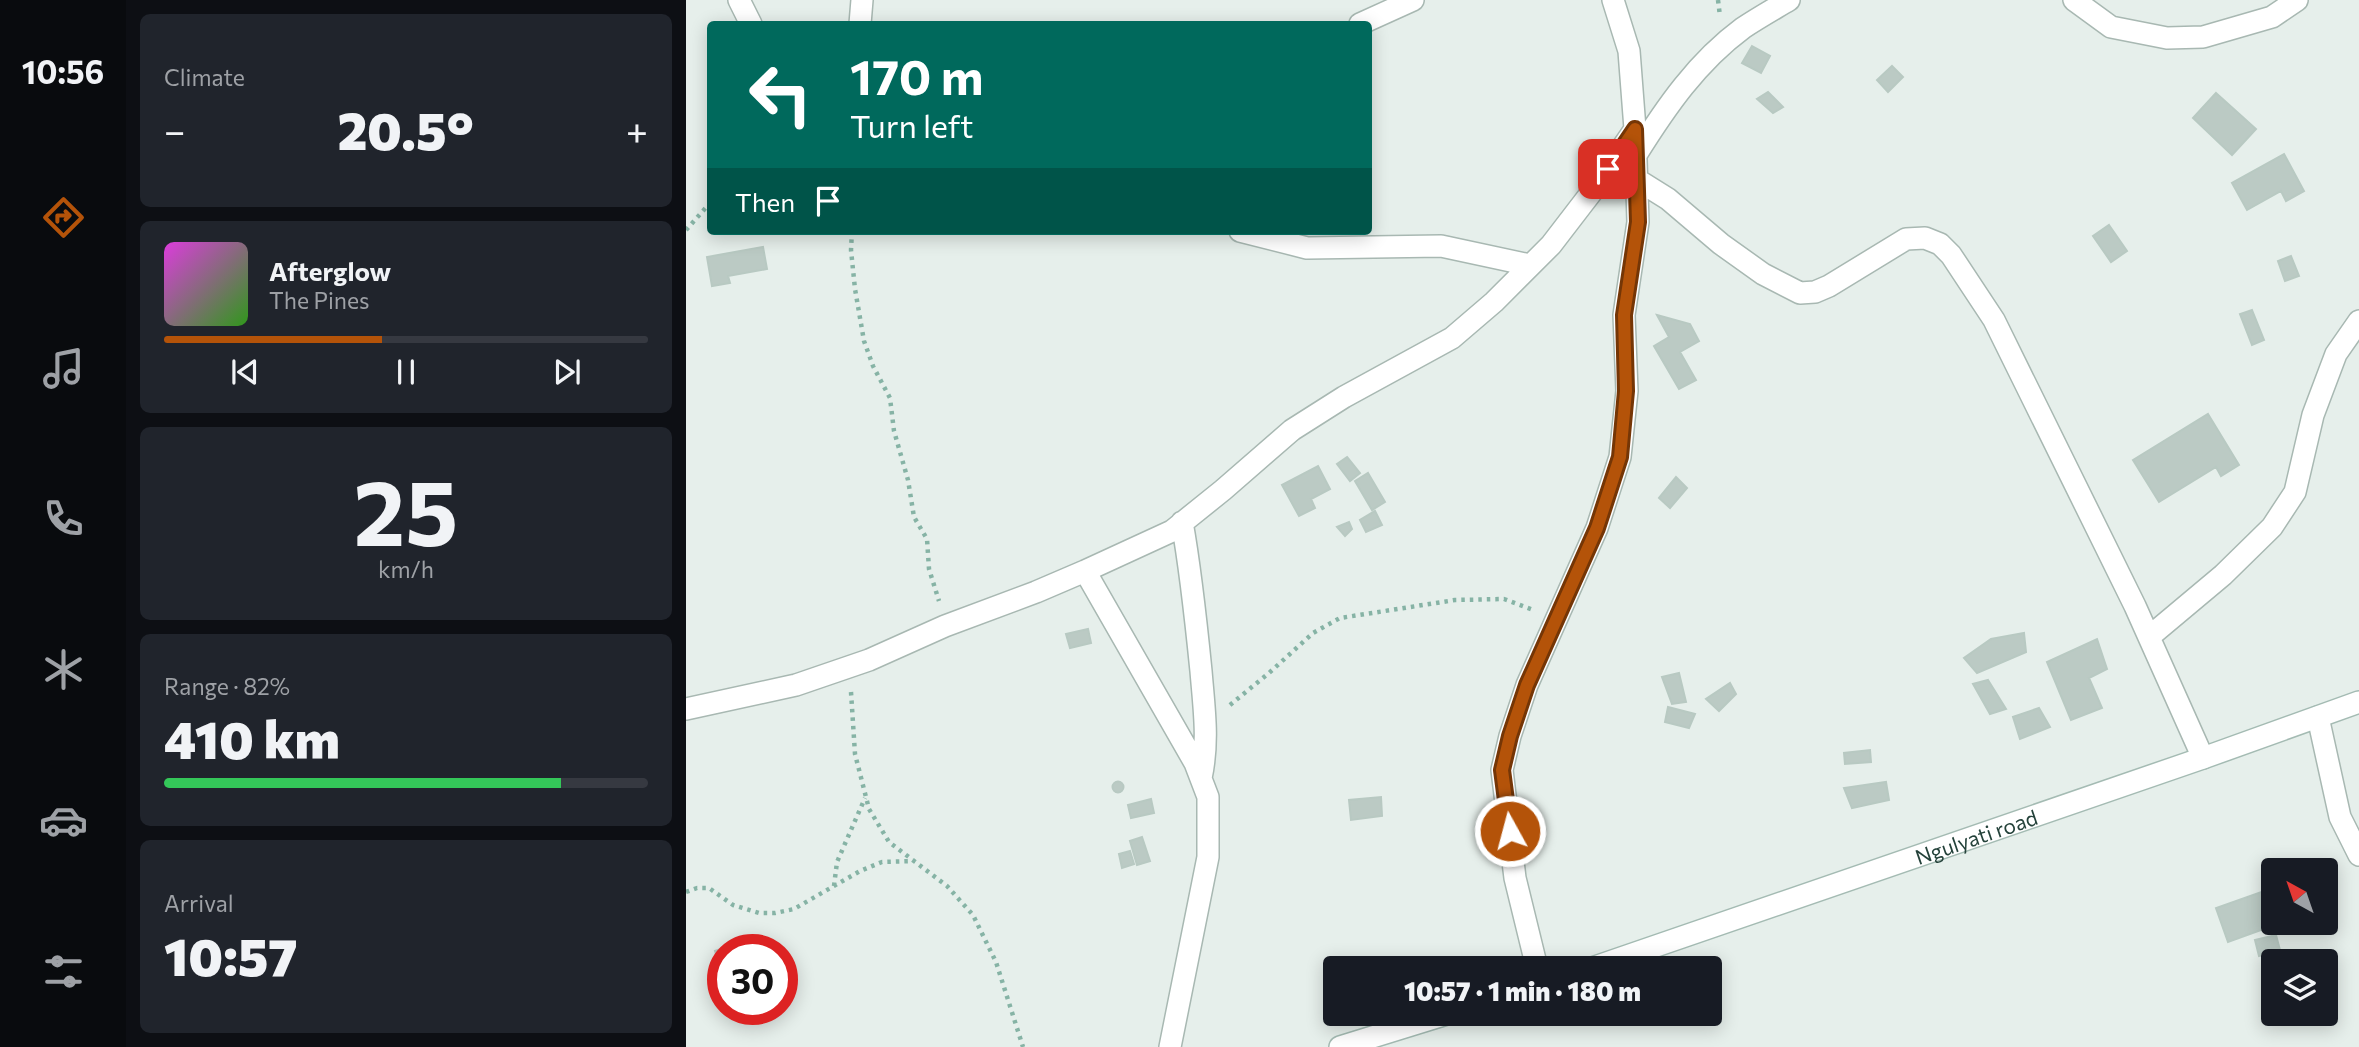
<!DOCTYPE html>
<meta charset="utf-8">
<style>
body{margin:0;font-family:Commissioner,sans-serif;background:#20242c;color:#f1f3f6;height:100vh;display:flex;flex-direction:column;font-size:26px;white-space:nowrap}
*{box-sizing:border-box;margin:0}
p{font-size:23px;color:#9ea1a6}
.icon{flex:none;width:38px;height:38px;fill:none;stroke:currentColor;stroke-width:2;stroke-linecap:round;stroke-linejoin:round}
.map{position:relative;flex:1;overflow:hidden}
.sheet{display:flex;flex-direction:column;gap:14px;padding:14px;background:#0d0f14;width:560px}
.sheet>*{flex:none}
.guide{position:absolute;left:21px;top:21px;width:665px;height:214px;border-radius:7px;box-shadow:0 4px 18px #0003;background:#00695c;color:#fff;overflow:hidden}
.needle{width:46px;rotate:320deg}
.controls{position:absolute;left:1575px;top:858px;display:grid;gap:14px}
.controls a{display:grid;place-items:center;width:77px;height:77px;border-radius:7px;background:#171b24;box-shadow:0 4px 18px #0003;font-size:35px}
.speed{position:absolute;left:21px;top:934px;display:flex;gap:14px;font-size:35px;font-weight:700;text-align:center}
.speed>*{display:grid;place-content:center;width:91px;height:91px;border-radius:50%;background:#171b24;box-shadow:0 4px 18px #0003;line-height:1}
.speed .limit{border:10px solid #d22;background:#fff;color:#111}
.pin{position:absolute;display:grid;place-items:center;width:60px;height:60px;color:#fff;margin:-30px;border-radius:14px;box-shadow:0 4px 10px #0006}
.me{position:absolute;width:77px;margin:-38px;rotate:353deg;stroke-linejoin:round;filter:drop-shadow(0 0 5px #0008)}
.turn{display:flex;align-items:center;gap:24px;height:147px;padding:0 28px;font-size:32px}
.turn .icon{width:91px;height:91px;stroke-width:2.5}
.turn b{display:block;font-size:49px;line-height:60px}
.then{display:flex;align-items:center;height:66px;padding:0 28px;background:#0003;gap:14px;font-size:26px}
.big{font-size:52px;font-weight:800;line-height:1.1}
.sheet .tile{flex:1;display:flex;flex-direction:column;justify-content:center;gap:10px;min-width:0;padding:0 24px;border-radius:10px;background:#20242c}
.sheet .dial{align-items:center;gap:0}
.dial b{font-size:91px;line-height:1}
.song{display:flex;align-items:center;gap:21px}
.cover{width:84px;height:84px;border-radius:10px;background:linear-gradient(135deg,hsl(300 70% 55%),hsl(110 70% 35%))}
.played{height:7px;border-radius:4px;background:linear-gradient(90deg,#b45309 45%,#363941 45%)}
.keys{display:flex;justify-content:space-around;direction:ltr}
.heat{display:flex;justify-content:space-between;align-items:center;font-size:38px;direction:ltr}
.charge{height:10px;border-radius:5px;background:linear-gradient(90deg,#34c759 82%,#363941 0)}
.trip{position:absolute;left:637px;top:956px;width:399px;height:70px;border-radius:7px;background:#171b24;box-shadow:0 4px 18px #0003;font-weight:800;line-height:70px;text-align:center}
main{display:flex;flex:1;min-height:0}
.dock{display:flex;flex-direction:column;width:126px;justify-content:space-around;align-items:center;background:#090b0e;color:#9ea1a6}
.dock .icon{width:49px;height:49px}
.dock .selected{color:#b45309}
.dock b{font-size:32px;color:#f1f3f6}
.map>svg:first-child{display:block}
</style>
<main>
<nav class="dock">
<b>10:56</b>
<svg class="icon selected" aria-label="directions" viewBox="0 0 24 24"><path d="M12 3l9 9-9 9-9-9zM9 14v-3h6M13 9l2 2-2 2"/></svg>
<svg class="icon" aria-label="music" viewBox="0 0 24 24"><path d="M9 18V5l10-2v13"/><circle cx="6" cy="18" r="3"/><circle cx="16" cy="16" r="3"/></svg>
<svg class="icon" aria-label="phone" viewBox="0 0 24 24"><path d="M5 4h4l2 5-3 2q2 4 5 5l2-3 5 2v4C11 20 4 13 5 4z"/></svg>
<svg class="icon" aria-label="climate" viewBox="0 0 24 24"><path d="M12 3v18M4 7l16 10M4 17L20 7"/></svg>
<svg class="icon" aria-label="car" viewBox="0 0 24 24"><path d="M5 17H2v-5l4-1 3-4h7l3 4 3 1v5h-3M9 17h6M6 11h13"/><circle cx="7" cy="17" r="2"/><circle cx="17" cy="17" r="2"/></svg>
<svg class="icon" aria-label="filters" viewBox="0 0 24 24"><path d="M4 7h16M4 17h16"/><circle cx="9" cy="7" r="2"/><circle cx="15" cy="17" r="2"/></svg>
</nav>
<section class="sheet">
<div class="tile"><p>Climate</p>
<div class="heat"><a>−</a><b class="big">20.5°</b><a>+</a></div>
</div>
<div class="tile">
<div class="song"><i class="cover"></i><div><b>Afterglow</b><p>The Pines</p></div></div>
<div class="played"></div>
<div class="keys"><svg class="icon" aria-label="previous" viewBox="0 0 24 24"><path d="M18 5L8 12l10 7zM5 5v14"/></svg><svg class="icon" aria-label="pause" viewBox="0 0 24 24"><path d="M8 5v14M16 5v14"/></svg><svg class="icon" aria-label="next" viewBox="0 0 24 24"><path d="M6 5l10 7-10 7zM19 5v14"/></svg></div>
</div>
<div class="tile dial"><b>25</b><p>km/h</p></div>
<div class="tile"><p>Range · 82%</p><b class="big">410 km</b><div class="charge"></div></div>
<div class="tile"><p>Arrival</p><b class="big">10:57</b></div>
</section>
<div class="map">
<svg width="1673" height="1047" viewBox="0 0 1673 1047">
<rect width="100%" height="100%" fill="#e6efeb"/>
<!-- building -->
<path fill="#bbcac4" stroke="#b8c9c2" stroke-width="2" d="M1066 46 1084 56 1075 73 1056 63Z
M1206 66 1217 77 1202 92 1191 80Z
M1082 92 1097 107 1087 113 1071 99Z
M1530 93 1570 129 1546 155 1507 118Z
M1598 154 1618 191 1600 201 1595 191 1561 210 1546 183Z
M1423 225 1441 251 1425 262 1407 236Z
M77 247 81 269 42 276 44 283 26 286 21 257Z
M1605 256 1613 276 1599 281 1592 261Z
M1566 310 1578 340 1566 345 1554 314Z
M971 315 1004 324 1013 341 994 352 1010 380 993 389 968 346 983 337Z
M1522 414 1553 465 1535 476 1530 467 1473 502 1447 460Z
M661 457 674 473 664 481 651 464Z
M632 466 644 489 625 499 629 508 613 516 596 485Z
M682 473 699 502 686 510 669 481Z
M990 477 1001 488 984 508 973 498Z
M689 511 696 525 680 532 674 520Z
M663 522 666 529 659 536 651 527Z
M402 629 405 643 384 648 380 634Z
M1338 633 1340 652 1291 673 1278 658 1305 639Z
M1411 639 1421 669 1403 678 1416 708 1385 720 1361 662Z
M993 673 1000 702 986 704 976 677Z
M1302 680 1320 709 1304 714 1287 684Z
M1044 683 1050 694 1033 711 1020 699Z
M982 707 1009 714 1003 728 979 722Z
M1353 708 1364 727 1334 739 1327 717Z
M1184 750 1185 762 1159 764 1158 753Z
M426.5 787a5.5 5.5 0 1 1 11 0a5.5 5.5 0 1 1-11 0Z
M1200 782 1203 800 1166 808 1158 788Z
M695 797 696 816 665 820 663 800Z
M465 799 468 813 445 818 442 805Z
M456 837 464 861 451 865 444 841Z
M444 851 448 864 436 868 433 854Z
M1587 888V922H1597L1542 942 1530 908Z
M1590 935 1594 950 1573 956 1569 940Z
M69 938 73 950H37V976L29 951Z"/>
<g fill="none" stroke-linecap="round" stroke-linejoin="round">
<defs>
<path id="minor" d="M53 0 65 24
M1388 0 1425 27 1481 38 1517 37 1586 17 1611 0
M174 24 176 0
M674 24 727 0
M950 155C980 107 1011 62 1057 28 1072 18 1088 9 1103 0
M950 179 982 199 1035 244 1077 274 1114 293 1129 292 1143 286 1220 239 1239 238 1254 244 1265 255 1308 320 1449 606 1517 758
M554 231 621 248 755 246 844 265
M496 522C505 572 510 621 515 671 518 708 523 741 515 778
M399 571 509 763 522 797V857L484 1047
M1463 637 1537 575 1586 527 1609 492 1627 415 1650 354 1673 321
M0 709 110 685 183 660 259 626 350 592 399 571 486 531 537 490 606 430 658 397 766 338 808 302 865 245 908 189 949 129
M1632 717 1654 817 1673 855
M851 968 829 878 816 770 824 736 841 685 911 528 934 457 941 391 938 315 952 222 949 129 943 51 927 0"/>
<g id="secondary">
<path id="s1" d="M906 968 1517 758 1673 702"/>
<path d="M654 1047 764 1013"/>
</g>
</defs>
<!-- minor casing -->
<use href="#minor" stroke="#a8b8b2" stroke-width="24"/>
<!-- secondary casing -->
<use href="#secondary" stroke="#a4bbb3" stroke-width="24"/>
<!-- path -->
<path stroke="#86b3a5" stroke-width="4.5" stroke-dasharray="3.5 5" stroke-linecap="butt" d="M1032 0 1034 16
M0 230 24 203
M166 231 165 250 169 289 178 341 187 366 204 398 208 431 222 480 228 517 241 539 243 569 253 601
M165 692 169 754 183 809 203 842 261 886 287 915 310 962 337 1047
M544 705 583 673 627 633 654 618 769 600 818 599 847 610
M148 886 151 862 179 798
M0 892 11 888H23L47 905 73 913H89L108 909 174 871 196 862 229 861"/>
<!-- minor -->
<use href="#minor" stroke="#fff" stroke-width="21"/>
<!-- secondary -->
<use href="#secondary" stroke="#fff" stroke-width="21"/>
</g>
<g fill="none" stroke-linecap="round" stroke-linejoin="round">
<defs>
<path id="route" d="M824 831 816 770 824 736 841 685 911 528 934 457 940 391 938 315 952 222 949 129 922 169"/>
</defs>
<!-- route casing -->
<use href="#route" stroke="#753606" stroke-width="18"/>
<!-- route -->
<use href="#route" stroke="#b45309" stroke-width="12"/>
</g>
<g text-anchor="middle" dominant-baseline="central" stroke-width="7" stroke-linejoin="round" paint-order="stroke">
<!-- street labels -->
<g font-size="21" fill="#24423a" stroke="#f7fbf9">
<text stroke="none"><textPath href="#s1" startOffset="406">Ngulyati road</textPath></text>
</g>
</g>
</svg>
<div class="controls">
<a><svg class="needle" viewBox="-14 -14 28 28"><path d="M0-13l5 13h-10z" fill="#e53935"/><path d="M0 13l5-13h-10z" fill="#9ea1a6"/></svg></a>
<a><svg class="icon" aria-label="layers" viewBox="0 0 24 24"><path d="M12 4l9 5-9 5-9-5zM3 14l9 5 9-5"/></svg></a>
</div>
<div class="speed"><div class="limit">30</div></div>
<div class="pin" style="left:922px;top:169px;background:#d93025"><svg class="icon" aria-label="arrive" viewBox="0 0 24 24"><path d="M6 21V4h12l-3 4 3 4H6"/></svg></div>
<svg class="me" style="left:824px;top:831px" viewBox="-20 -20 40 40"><circle r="17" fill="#b45309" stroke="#fff" stroke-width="3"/><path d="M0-11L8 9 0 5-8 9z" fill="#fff"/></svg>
<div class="trip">10:57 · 1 min · 180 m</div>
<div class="guide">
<div class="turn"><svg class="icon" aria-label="left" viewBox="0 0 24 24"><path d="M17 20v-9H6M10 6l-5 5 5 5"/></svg><div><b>170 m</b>Turn left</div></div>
<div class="then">Then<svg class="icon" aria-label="arrive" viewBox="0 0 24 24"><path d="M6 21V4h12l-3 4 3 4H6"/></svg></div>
</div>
</div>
</main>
